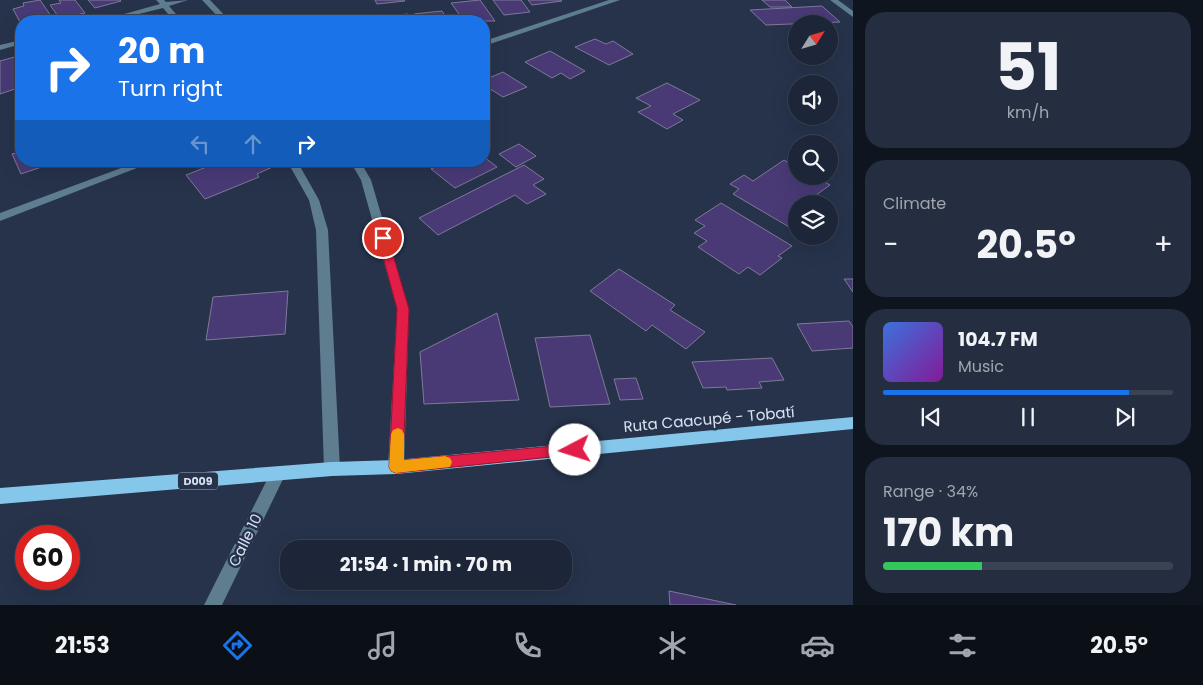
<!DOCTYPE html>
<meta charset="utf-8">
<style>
body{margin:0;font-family:Poppins,sans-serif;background:#252e40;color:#f1f3f6;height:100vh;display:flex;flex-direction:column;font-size:19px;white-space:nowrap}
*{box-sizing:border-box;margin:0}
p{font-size:16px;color:#a0a5ae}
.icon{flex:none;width:28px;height:28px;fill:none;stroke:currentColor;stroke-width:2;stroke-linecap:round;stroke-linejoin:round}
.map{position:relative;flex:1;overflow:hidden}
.details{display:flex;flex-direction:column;gap:12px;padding:12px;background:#0f151f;width:350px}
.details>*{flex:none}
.banner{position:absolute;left:15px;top:15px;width:475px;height:152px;border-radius:20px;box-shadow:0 5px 20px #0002,0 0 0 1px #3a4353;background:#1a73e8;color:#fff;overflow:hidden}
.needle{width:32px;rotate:53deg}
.buttons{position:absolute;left:788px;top:15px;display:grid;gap:10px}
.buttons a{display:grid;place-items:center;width:50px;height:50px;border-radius:50%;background:#1c2638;box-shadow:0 5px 20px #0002,0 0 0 1px #3a4353;font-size:25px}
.speed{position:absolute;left:15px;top:525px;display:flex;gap:10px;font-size:25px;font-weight:700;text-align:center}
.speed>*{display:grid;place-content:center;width:65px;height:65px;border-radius:50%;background:#1c2638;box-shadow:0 5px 20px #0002,0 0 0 1px #3a4353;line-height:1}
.speed .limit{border:8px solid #d22;background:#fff;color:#111}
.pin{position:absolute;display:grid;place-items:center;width:42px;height:42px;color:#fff;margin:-21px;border:2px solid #fff;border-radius:50%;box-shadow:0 1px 5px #0007}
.me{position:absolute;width:55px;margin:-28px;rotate:265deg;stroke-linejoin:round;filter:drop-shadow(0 0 4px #0008)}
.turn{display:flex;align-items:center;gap:18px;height:105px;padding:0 20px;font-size:22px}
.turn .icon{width:65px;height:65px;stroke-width:2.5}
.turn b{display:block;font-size:35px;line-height:42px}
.lanes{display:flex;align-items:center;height:48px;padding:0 20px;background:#0003;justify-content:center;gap:25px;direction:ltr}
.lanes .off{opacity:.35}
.big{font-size:38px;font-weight:700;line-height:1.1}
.details .tile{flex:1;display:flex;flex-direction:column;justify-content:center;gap:8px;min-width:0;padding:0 18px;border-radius:20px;background:#252e40}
.details .dial{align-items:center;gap:0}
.dial b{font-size:65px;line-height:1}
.song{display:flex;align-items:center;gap:15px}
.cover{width:60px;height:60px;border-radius:8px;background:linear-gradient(135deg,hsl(220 70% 55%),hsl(290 70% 35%))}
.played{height:5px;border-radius:2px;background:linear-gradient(90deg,#1a73e8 85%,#3a4353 85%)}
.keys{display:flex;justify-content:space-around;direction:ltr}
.heat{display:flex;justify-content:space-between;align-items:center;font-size:28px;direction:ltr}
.charge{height:8px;border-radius:4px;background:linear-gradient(90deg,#34c759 34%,#3a4353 0)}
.trip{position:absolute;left:280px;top:540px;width:292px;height:50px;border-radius:20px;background:#1c2638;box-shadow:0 5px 20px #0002,0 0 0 1px #3a4353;font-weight:700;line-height:50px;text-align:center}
.menu{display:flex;height:80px;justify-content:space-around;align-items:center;background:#0b0f16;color:#a0a5ae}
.menu .icon{width:35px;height:35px}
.menu .on{color:#1a73e8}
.menu b{font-size:22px;color:#f1f3f6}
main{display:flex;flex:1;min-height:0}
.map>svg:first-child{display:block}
</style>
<main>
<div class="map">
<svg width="853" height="605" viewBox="0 0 853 605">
<rect width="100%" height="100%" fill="#26334b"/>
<!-- building -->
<path fill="#493a76" stroke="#7e7998" d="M40 0 51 16 21 21V24L13 9 24 6 23 3Z
M59 0H75L85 13 60 19 50 5 61 3Z
M88 0H120L121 1 95 8Z
M375 0H404L405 1 377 4Z
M480 0 495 21H464L451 3Z
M493 0H521L530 12 504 15Z
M528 0H561L562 1 532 5Z
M762 0H785L792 7H770Z
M822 6 840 22 766 25 750 10Z
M442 11 448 21H418L414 14Z
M408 14 412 21H378L376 17Z
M595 39 606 44 613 41 633 54 609 65 575 47Z
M550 51 585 71 570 79 561 73 552 78 525 62Z
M18 56 21 63V87L0 94V61Z
M503 72 527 87 503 97 484 85V80Z
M667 83 700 100 673 114 683 120 667 129 638 112 651 106 636 98Z
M21 143V161H48L50 164 21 174 12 154 21 152 18 145Z
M519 144 536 156 516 167 499 154Z
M484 157 497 167 455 188 431 169 448 161H484Z
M784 160 796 167V176H814L830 185 804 204H796V209L792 212 796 214V231L733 194 739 189 730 184 744 175 753 181Z
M222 161H273L277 165 257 174 259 177 205 199 186 175Z
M524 165 544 179 533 185 546 194 527 204 515 195 438 235 419 218Z
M721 203 792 246 778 256 782 258 760 275 748 267 739 274 698 247 707 241 694 233 705 226 695 220Z
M619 269 675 305 670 310 705 332 686 349 652 325 646 331 590 291Z
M844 279H853V292Z
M288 291 285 334 206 340 213 297Z
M497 313 519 400 424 404 420 352Z
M849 321 853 327V348L812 351 797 324Z
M590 335 610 404 550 407 535 338Z
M772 358 784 380 759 382 762 388 727 390 726 387 703 388 692 362Z
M636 378 643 399 620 400 614 379Z
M669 591 736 605H670Z"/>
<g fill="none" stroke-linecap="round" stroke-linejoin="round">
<!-- minor -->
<path fill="#5e7d8f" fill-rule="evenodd" d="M156 0H164L166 2 188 0 169 6 182 21H174L163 8 111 21H99L160 4Z
M202 0H210L230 21H222Z
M609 0H620L484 46V41Z
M830 0H838L853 11V17Z
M21 40V44L0 50V45Z
M140 161H155L0 221V213Z
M287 161H297L319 200 328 230 340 469 337 474 332 476 327 474 324 469 316 230 309 200Z
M350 161H360L371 180 409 309 404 467 401 472 396 474 391 472 388 467 397 309 361 180Z
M277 468 282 470 285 475 222 605H204L272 470Z"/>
<!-- major -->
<path fill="#85c7eb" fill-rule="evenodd" d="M853 417V429L396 474 332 476 0 504V488L332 462 396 460Z"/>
</g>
<!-- route -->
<path fill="#e11d48" stroke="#92132f" d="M383 234 388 238 409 309 403 460 575 444 580 445 582 450 580 454 396 473 391 471 389 467 397 309 378 238Z"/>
<!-- slow -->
<path fill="#f59e0b" d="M398 428 402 430 404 434V460L445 456 450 458 452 462 450 467 396 473 391 471 389 467 391 434 393 430Z"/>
<g text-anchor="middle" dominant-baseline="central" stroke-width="5" stroke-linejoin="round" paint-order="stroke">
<!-- shield labels -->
<rect fill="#26334b" stroke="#a3adbf" stroke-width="1" x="178" y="472.5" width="40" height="17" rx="4"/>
<g font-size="11" font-weight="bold" fill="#d9e1f1">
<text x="198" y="481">D009</text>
</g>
<!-- near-street labels -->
<g font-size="15" fill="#d9e1f1" stroke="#26334b">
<text transform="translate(709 419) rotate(-5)">Ruta Caacupé - Tobatí</text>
<text transform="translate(245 540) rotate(-64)">Calle 10</text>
</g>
</g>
</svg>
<div class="buttons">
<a><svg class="needle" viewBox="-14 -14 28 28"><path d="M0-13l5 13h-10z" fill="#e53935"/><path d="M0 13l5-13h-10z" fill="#a0a5ae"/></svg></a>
<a><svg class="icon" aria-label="sound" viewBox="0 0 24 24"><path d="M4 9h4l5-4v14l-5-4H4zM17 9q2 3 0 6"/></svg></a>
<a><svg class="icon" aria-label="search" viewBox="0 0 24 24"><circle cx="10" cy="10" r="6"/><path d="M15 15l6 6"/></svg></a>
<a><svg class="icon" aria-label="layers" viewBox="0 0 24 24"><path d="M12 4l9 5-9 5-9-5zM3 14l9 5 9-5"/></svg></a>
</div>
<div class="speed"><div class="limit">60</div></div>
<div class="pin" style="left:383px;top:238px;background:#d93025"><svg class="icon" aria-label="arrive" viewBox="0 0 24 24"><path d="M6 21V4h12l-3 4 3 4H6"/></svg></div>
<svg class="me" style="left:575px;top:450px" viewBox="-20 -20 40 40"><circle r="19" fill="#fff"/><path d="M0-13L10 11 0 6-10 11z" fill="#e11d48"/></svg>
<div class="trip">21:54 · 1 min · 70 m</div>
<div class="banner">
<div class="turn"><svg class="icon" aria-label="right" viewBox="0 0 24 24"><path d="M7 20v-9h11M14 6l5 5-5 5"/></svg><div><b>20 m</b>Turn right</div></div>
<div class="lanes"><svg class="icon off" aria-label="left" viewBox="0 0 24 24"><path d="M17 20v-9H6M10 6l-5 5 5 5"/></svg><svg class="icon off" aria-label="ahead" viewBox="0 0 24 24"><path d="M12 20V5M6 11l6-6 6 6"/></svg><svg class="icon" aria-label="right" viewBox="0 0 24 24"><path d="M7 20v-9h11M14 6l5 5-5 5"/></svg></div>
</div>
</div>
<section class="details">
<div class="tile dial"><b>51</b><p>km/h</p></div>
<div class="tile"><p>Climate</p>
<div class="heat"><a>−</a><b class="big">20.5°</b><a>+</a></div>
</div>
<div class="tile">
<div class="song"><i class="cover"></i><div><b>104.7 FM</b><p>Music</p></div></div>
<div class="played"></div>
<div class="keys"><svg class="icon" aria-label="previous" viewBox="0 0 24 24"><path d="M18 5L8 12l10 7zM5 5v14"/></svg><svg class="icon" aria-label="pause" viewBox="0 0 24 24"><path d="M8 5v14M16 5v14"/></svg><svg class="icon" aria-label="next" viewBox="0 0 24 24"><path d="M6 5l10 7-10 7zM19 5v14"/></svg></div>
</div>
<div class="tile"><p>Range · 34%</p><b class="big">170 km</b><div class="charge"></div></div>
</section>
</main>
<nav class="menu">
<b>21:53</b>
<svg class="icon on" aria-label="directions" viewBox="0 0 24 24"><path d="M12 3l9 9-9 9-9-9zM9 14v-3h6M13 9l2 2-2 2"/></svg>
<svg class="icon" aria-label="music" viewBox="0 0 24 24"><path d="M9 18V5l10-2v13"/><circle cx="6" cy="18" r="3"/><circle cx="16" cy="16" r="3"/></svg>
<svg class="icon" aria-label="phone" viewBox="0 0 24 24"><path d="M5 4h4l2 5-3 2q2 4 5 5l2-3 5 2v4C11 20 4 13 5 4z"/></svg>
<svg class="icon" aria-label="climate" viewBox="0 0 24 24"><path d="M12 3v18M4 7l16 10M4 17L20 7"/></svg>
<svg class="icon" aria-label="car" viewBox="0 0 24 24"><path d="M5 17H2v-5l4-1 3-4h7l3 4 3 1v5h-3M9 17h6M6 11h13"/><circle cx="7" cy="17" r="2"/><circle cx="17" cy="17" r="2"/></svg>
<svg class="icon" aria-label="filters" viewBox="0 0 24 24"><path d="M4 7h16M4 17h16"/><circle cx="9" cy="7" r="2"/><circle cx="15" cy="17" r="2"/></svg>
<b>20.5°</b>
</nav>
